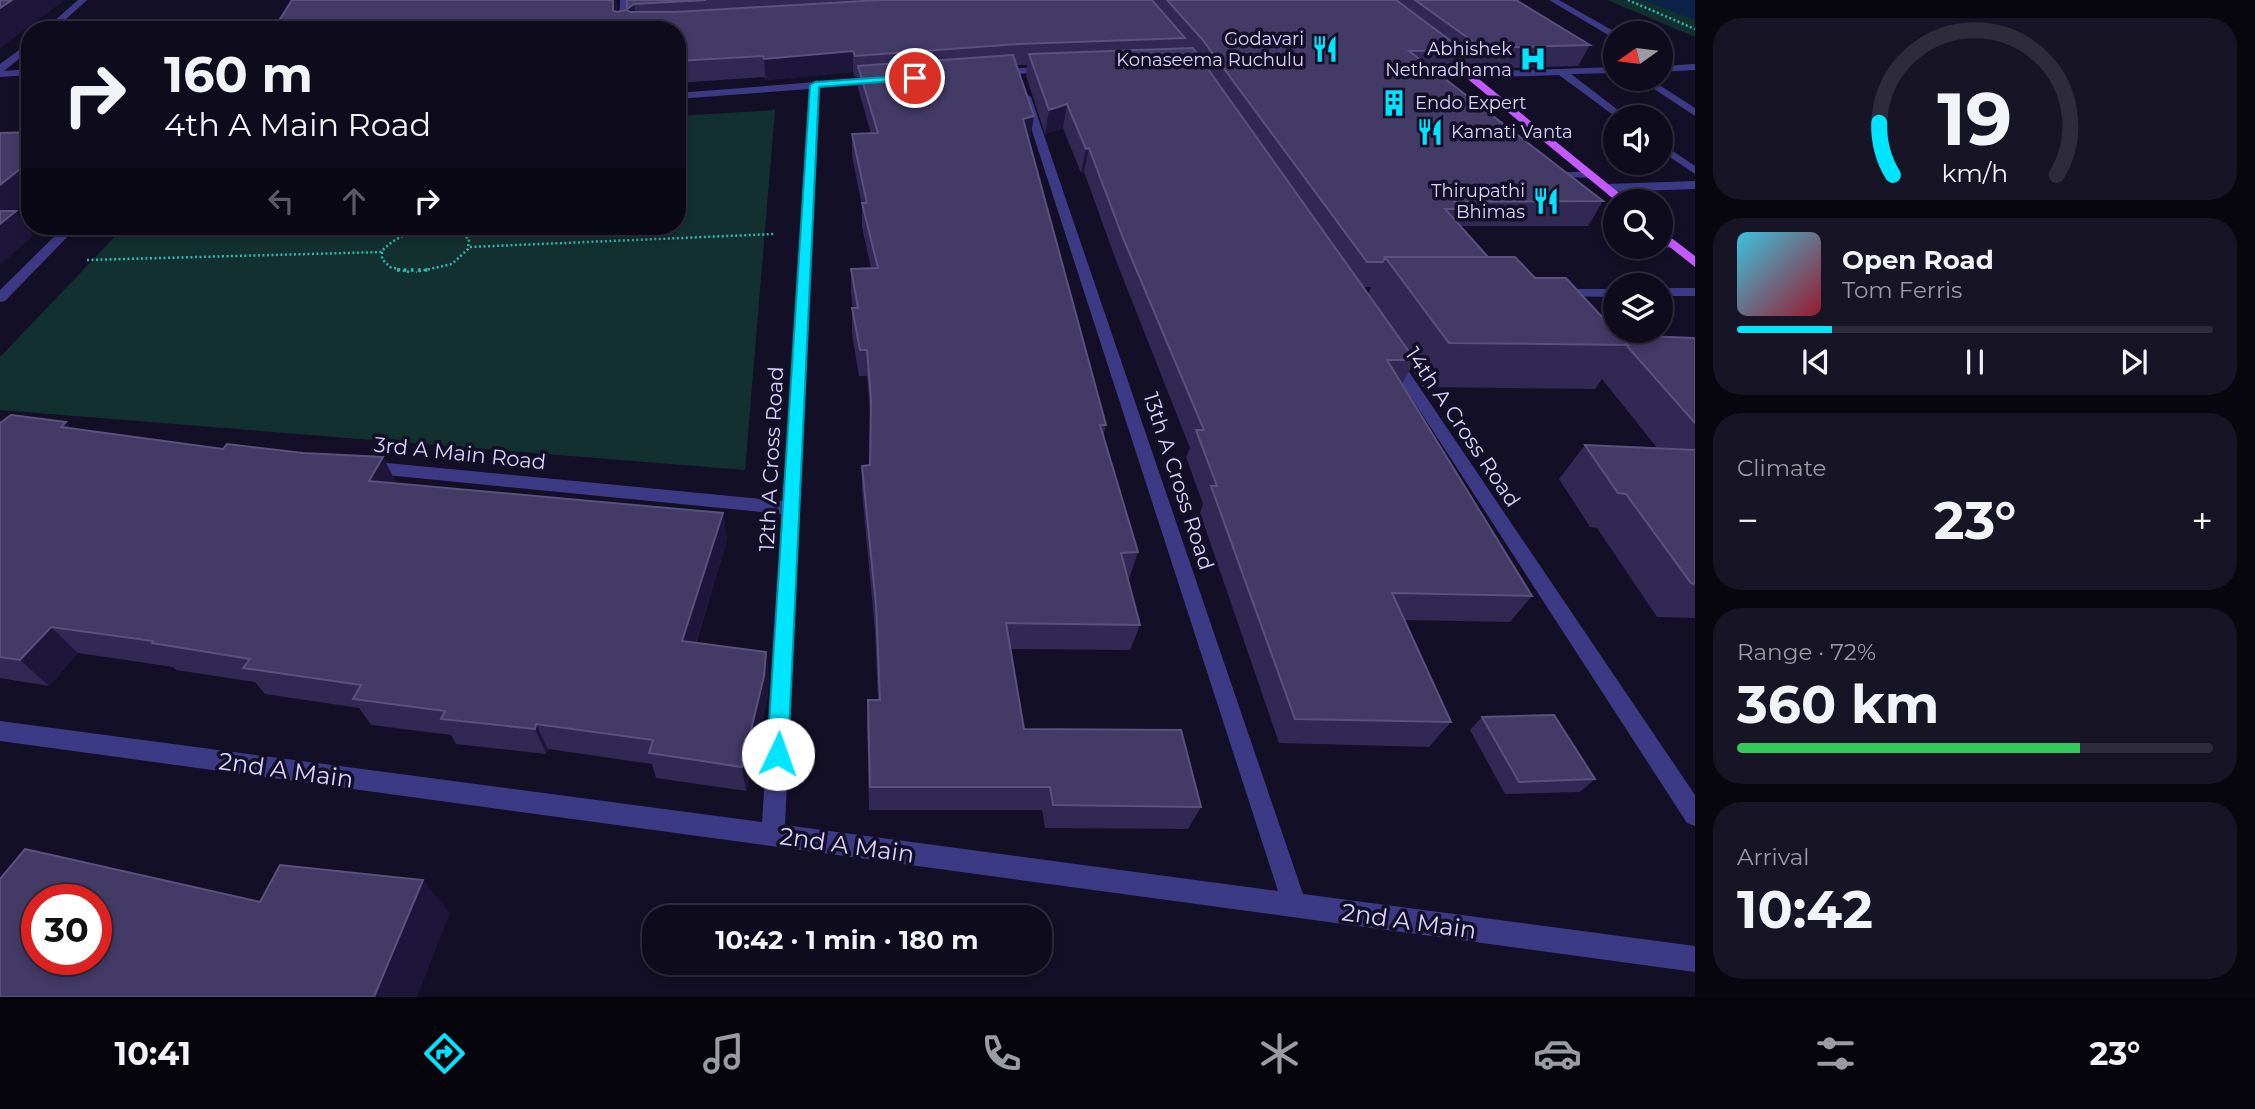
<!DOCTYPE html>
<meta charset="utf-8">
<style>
body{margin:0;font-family:Montserrat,sans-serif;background:#171425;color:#f1f3f6;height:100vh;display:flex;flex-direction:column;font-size:26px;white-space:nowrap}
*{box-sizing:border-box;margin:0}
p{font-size:23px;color:#9b9ba3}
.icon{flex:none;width:38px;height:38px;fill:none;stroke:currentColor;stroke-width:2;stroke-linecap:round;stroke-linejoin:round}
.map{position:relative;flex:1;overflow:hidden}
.sheet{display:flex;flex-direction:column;gap:18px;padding:18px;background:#08060f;width:560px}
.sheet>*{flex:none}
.top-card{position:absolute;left:21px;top:21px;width:665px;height:214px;border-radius:28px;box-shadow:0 4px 10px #0003,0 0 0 2px #2e2b3b;background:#0e0b1c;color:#f1f3f6;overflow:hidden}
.needle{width:46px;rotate:256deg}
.buttons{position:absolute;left:1603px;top:21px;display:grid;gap:14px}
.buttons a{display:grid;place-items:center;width:70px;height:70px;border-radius:50%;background:#0e0b1c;box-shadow:0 4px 10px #0003,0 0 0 2px #2e2b3b;font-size:35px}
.speed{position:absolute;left:21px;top:884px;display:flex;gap:14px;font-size:35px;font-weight:700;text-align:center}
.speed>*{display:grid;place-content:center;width:91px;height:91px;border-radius:50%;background:#0e0b1c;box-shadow:0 4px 10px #0003,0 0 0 2px #2e2b3b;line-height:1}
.speed .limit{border:10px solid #d22;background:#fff;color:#111}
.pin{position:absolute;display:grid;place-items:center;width:60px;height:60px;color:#fff;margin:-30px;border:4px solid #fff;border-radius:50%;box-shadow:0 2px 7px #0007}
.me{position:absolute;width:77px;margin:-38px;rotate:3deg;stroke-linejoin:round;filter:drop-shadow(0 0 5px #0008)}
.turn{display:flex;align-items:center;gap:24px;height:147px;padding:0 28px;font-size:32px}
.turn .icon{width:91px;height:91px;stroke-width:2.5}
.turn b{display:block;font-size:49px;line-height:60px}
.lanes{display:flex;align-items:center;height:66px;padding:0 28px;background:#0003;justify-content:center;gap:35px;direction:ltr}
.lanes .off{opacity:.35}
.big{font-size:52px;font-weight:700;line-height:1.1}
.sheet .card{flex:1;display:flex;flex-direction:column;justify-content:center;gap:10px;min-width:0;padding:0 24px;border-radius:28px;background:#171425}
.sheet .dial{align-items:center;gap:0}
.dial svg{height:182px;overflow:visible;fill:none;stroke:#2e2b3b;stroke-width:7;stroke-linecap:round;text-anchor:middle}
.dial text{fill:#f1f3f6;stroke:none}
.song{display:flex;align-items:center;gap:21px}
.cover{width:84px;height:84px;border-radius:10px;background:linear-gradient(135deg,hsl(190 70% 55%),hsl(350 70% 35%))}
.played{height:7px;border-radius:4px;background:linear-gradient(90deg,#00e5ff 20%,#2e2b3b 20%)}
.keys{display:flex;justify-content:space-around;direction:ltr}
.heat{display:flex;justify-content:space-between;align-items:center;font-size:38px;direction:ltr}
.charge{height:10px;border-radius:5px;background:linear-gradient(90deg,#34c759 72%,#2e2b3b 0)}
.trip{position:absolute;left:642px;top:905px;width:410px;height:70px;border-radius:28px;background:#0e0b1c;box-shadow:0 4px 10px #0003,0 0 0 2px #2e2b3b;font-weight:700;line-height:70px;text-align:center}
.tabs{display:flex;height:112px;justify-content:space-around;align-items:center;background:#06040b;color:#9b9ba3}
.tabs .icon{width:49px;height:49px}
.tabs .active{color:#00e5ff}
.tabs b{font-size:32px;color:#f1f3f6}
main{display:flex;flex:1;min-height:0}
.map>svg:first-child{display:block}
</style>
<main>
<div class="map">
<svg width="1695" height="997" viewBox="0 0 1695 997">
<rect width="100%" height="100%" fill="#130f26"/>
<!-- green -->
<path fill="#12302f" d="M1607 0H1695V37Z
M775 110 745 470 0 410V357L125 226H677V116Z"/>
<!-- water -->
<path fill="#0c2248" d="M1643 0H1695V20Z"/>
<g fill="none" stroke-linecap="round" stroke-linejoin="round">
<!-- path-far1 -->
<path stroke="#2fb8b0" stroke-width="2.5" stroke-dasharray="2 2.5" stroke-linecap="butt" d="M1628 0 1695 29
M470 247 774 234
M87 260 383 252
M409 272 390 267 382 259V251C403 228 444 220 469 239L468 249 452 264 416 272"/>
<!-- path -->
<path stroke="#2fb8b0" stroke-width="3.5" stroke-dasharray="2.5 4.5" stroke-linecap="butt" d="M397 270H432"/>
<!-- minor -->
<path fill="#3d3a85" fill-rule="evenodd" d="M78 0H87L54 30H44Z
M620 0H628V30H619Z
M1549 0H1559L1617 33 1615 39Z
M30 42V50L4 71 30 69V75L0 77V64Z
M1695 64V70L1661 72V66Z
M1054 67 1056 69 1051 72 995 75 990 72 995 69Z
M1615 67V73L1571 74 1627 117H1616L1559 75 1470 78 1465 75 1470 72Z
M880 77 884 78V82L820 88 785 825 1278 891 1021 97 1026 94 1031 97 1303 894 1695 946V972L0 741V721L762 822 782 514 366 473 358 467 366 461 783 501 810 89 677 99V93Z
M1639 79H1650L1695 108V116Z
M1661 143 1695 166V174L1661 151Z
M1568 172H1592L1598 175 1592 178 1564 177V173Z
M1695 181V189L1607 192 1601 188 1607 184Z
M65 226H78L5 301 0 302V290Z
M1661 240H1673L1679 244 1673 248 1657 247H1661Z
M1661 288H1695V296H1661Z
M1557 289H1615V297L1552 296V290Z
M1394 355 1399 357 1695 795V826L1687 823 1387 360Z"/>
<!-- major -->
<path fill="#c25bff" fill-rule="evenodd" d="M1436 49H1442L1629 201H1616L1436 53Z
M1661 230 1695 256V267L1661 240Z"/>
</g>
<!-- wall -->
<path fill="#312854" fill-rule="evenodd" d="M292 0H617V12L628 10 627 0H1516L1590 45 1578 66 1472 69 1459 59 1453 71H1436L1603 201 1588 226H1460L1488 257 1535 278 1619 335 1695 338V618L1657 617 1597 528 1590 527 1559 479 1585 445 1658 449 1602 379 1595 389 1423 387 1411 368 1402 384 1532 596 1510 622 1405 620 1451 722 1429 747 1279 743 1200 513 1203 504 1186 457 1190 448 1117 263 1084 172 1081 173 1063 128 1045 134 1026 76 1027 65H1016L1034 116 1030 138 1028 139 1106 425 1103 436 1138 552 1129 579H1128L1140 625 1130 650 1011 649 1024 729 1201 807 1188 829 1045 828 1042 810H869L867 725 868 700H878L875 631 862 492V466L870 465 871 424 867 376H859L852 334V308H853L851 294V269L871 268 862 227V206L852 157V134H871L858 88V77H855L853 72 766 80 764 77 677 83V30ZM1363 287H1371L1368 294Z
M66 422 71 428 223 449 383 457 396 483 723 513 727 540 696 643 766 652 769 678 767 701 746 791 656 778 652 764 548 749 546 754 456 744 451 735 371 725 359 708 265 694 255 682 176 670 173 667 78 653 49 686 0 678V423Z
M1482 717 1595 779 1580 792 1505 794 1470 730Z"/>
<!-- shaded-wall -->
<path fill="#1d163a" d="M12 0H65L0 48V8Z
M613 0H617L616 30 613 10Z
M634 4 637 24 631 29 627 9Z
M853 51V72L766 80 764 59Z
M1067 104 1063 128 1045 134 1049 110Z
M1034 116 1030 138 1019 142 1023 119Z
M1089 148 1084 172 1081 173 1086 149Z
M30 161V198L0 223V185Z
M16 211 33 236 0 265V224Z
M66 422 88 449 61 427Z
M383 457 397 485 369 481Z
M723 513 727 540 688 667 682 641Z
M51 627 78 653 49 686 20 660Z
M766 652 769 678 767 701 746 791 742 767Z
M536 724 548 749 546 754 535 729Z
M423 880 450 913 417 997H374Z"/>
<!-- building -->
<path fill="#433a66" stroke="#5a527e" stroke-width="2" fill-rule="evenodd" d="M0 0H12L0 8Z
M292 0H613V10L616 12 627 10 630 12H675L880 0H1152L1185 38 1018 44 855 56 853 51 764 59 763 56 677 61V30H273Z
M627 0H706L634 4 627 9Z
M1167 0H1396L1463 50 1409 51 1603 201 1455 202 1461 209H1445L1488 257H1385L1383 262H1367L1202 39Z
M1415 0H1516L1590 45 1482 48Z
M1193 48 1415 360H1387L1532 596 1392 593 1451 722 1295 719 1211 486H1217L1196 430H1204L1123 238 1089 148 1086 149 1067 104 1049 110 1029 54Z
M1013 55 1034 116 1023 119 1106 425H1100L1138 552 1121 553 1140 625 1006 623 1024 729 1181 730 1201 807 1053 805 1050 787H870L868 700H880L876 605 862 466 870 465 871 399 867 350H860L852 308H858L851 269 878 268 862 203H867L852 134 878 133 858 66Z
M30 132V161L0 185V133Z
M0 211H16L0 224Z
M1385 257H1515L1535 278H1566L1628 345 1449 343Z
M1619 335 1695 338V423L1627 346 1628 345Z
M11 415 66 422 61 427 223 449 227 444 303 453 383 457 369 481 723 513 682 641 766 652 764 676 742 767 649 753 653 740 536 724 535 729 441 719 445 711 353 699 361 685 243 668 250 659 152 643 153 641 51 627 20 660 0 657V423Z
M1585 445 1695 450V584L1691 583 1626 494 1618 493Z
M1554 715 1595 779 1519 782 1482 717Z
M25 849 260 902 280 865 423 880 374 997H0V879ZM37 900H96V959H37Z"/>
<!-- route -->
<path fill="#00e5ff" stroke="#0095a6" stroke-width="2" d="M915 75 919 76V79L819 87 788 754 785 760 778 763 770 760 767 754 810 85 815 82Z"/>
<!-- icons -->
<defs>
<symbol id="restaurant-bare" viewBox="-9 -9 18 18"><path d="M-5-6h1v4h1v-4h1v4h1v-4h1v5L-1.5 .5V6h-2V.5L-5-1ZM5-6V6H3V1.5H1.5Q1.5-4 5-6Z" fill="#00e5ff" stroke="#130f26" stroke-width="2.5" paint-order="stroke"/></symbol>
<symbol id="hospital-bare" viewBox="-9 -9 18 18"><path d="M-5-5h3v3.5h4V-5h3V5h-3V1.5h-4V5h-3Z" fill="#00e5ff" stroke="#130f26" stroke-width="2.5" paint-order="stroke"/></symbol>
<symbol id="building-bare" viewBox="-9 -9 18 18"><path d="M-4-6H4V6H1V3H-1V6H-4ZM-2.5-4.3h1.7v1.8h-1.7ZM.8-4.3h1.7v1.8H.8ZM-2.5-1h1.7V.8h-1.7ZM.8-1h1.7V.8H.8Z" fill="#00e5ff" stroke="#130f26" stroke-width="2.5" paint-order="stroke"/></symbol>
</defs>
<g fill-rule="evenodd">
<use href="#restaurant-bare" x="1306" y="30" width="38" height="38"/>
<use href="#hospital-bare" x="1514" y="40" width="38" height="38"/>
<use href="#building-bare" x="1375" y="84" width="38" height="38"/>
<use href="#restaurant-bare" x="1411" y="113" width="38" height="38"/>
<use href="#restaurant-bare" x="1527" y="182" width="38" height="38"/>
</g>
<g text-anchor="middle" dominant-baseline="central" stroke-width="7" stroke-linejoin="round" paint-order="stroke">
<!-- far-poi labels -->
<g font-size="18" fill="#d9d4ff" stroke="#130f26" text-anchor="end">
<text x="1304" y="39">Godavari<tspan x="1304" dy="21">Konaseema Ruchulu</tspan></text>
<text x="1512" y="49">Abhishek<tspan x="1512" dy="21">Nethradhama</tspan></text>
<text x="1415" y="103" text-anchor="start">Endo Expert</text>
<text x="1451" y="132" text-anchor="start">Kamati Vanta</text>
<text x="1525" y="191">Thirupathi<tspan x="1525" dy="21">Bhimas</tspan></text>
</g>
<!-- street labels -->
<g font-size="21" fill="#d9d4ff" stroke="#130f26">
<text transform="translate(1463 427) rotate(56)">14th A Cross Road</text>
<text transform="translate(460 453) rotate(6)">3rd A Main Road</text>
<text transform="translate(771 459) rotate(-87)">12th A Cross Road</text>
<text transform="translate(1179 481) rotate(72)">13th A Cross Road</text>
</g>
<!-- near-street labels -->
<g font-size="24" fill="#d9d4ff" stroke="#130f26">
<text transform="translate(286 770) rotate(8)">2nd A Main</text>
<text transform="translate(847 845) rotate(8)">2nd A Main</text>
<text transform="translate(1409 921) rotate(8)">2nd A Main</text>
</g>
</g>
</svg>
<div class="buttons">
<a><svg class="needle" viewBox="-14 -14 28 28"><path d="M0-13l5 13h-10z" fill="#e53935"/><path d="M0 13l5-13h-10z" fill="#9b9ba3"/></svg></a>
<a><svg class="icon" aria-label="sound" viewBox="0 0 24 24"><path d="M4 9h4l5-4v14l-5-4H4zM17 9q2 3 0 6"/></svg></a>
<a><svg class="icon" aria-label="search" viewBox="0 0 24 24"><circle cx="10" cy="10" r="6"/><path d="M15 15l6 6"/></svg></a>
<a><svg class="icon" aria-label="layers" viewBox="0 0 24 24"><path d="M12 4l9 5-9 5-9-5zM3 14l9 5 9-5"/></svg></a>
</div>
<div class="speed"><div class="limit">30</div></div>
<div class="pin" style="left:915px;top:78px;background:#d93025"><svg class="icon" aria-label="arrive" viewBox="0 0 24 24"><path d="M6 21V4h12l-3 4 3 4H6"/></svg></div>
<svg class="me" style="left:778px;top:754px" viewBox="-20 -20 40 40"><circle r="19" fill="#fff"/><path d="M0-13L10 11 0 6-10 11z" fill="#00e5ff"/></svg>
<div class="trip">10:42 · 1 min · 180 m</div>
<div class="top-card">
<div class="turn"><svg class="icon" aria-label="right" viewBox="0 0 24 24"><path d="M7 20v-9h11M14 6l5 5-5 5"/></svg><div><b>160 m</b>4th A Main Road</div></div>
<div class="lanes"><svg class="icon off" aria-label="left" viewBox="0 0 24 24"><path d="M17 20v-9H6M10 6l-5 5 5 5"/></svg><svg class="icon off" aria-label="ahead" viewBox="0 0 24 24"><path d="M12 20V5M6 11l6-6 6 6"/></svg><svg class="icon" aria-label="right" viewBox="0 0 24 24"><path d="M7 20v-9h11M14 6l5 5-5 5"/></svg></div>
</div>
</div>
<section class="sheet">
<div class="card dial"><svg viewBox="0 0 100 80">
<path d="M14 69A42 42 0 1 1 86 69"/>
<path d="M14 69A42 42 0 0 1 8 46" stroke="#00e5ff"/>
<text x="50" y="56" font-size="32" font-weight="700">19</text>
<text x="50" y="72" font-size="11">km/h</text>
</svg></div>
<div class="card">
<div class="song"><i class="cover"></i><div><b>Open Road</b><p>Tom Ferris</p></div></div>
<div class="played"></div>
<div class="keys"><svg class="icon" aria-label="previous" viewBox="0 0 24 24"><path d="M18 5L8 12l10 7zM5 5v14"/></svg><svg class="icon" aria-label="pause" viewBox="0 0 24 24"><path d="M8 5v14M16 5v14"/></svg><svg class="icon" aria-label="next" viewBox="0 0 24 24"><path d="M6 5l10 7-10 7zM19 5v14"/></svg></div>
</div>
<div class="card"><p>Climate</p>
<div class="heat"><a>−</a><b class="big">23°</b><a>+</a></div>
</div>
<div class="card"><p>Range · 72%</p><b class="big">360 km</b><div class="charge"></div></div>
<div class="card"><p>Arrival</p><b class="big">10:42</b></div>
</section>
</main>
<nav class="tabs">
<b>10:41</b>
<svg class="icon active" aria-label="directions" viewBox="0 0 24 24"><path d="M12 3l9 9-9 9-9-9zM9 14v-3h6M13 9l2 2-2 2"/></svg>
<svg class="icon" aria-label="music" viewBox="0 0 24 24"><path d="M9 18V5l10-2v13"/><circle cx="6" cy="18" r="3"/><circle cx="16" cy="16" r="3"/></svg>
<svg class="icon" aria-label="phone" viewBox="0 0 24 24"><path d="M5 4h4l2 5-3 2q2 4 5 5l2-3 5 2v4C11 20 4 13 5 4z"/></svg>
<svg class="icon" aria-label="climate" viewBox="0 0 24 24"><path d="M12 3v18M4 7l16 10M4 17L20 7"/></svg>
<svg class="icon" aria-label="car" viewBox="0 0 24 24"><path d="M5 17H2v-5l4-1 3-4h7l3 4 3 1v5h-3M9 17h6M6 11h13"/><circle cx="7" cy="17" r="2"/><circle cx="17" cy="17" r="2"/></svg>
<svg class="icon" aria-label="filters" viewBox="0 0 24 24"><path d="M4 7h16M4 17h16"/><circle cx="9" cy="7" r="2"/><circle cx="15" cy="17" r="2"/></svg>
<b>23°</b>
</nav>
